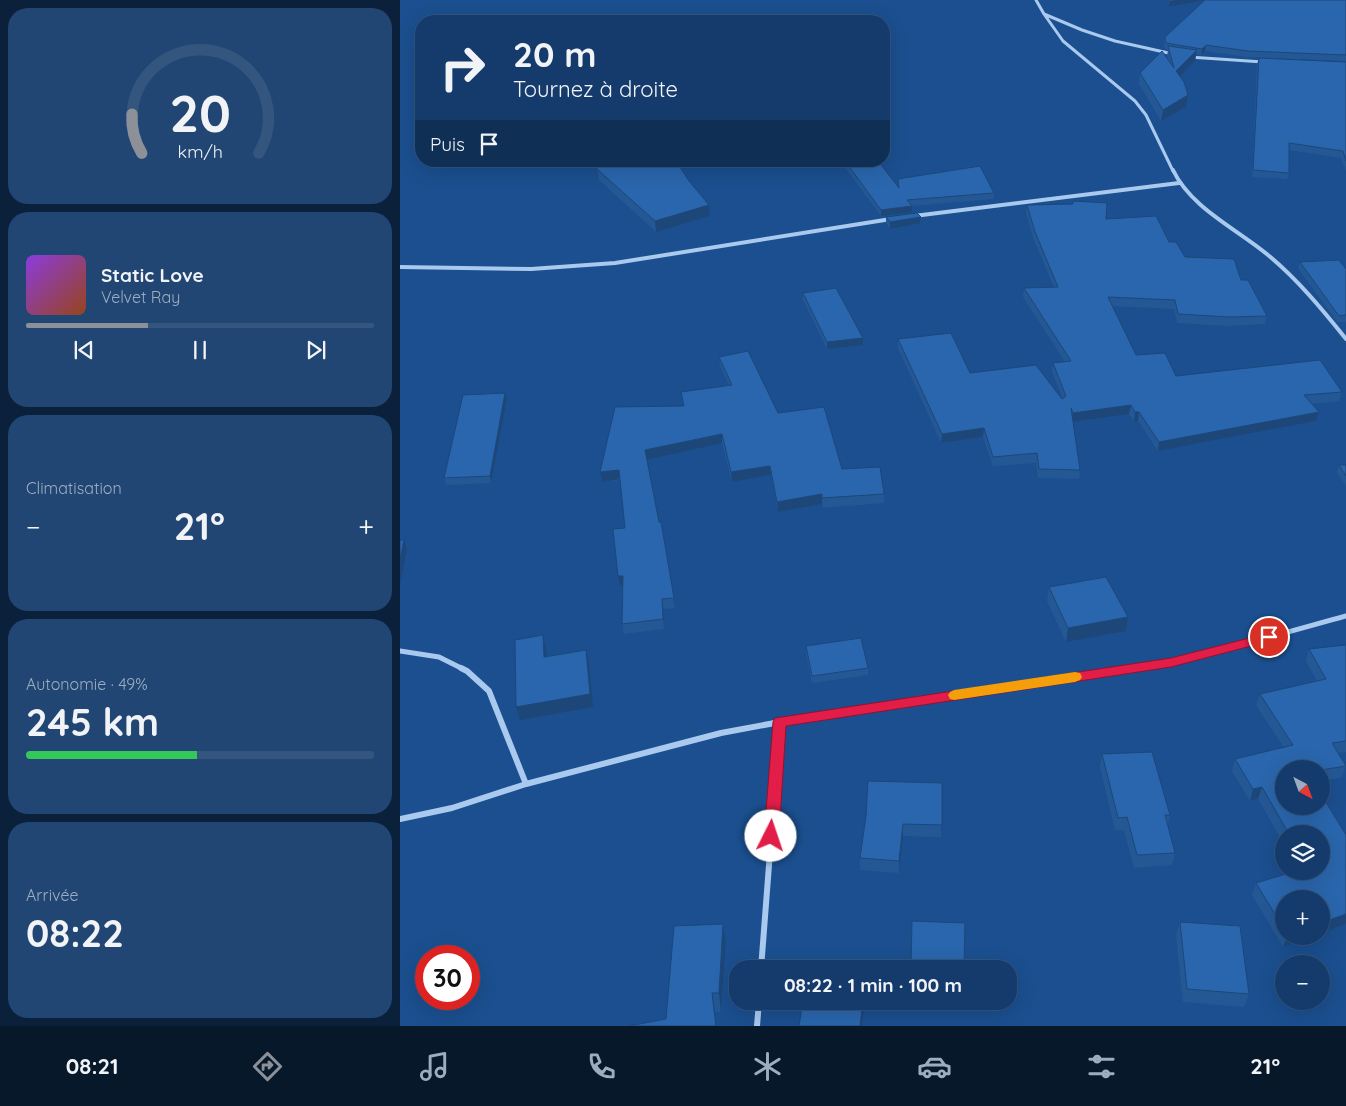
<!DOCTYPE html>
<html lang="fr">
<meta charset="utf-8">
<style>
body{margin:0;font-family:Quicksand,sans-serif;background:#214673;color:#f1f3f6;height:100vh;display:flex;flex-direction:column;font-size:19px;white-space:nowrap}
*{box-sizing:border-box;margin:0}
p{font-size:16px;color:#9dadc1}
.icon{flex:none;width:28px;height:28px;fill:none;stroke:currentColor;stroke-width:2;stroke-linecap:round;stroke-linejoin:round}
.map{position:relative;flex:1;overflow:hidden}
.details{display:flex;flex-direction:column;gap:8px;padding:8px;background:#0b203b;width:400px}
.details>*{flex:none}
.hud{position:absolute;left:15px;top:15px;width:475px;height:152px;border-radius:20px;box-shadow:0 5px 20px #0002,0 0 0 1px #33557e;background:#143b6b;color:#f1f3f6;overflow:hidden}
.needle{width:32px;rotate:139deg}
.buttons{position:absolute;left:875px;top:760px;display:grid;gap:10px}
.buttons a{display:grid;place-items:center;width:55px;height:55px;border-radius:50%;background:#143b6b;box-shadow:0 5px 20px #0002,0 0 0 1px #33557e;font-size:25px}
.speed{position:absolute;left:15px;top:945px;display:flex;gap:10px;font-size:25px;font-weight:700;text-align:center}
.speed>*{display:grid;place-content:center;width:65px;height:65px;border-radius:50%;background:#143b6b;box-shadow:0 5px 20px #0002,0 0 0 1px #33557e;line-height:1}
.speed .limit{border:8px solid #d22;background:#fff;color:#111}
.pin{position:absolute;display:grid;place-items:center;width:42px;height:42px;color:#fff;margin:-21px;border:2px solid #fff;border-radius:50%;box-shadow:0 1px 5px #0007}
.me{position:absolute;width:55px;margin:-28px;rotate:4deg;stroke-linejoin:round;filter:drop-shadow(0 0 4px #0008)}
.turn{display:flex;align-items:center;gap:18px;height:105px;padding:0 15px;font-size:22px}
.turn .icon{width:65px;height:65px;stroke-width:2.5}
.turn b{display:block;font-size:35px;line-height:42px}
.then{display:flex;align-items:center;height:48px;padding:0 15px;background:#0003;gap:10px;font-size:19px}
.big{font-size:38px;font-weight:700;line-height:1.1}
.details .card{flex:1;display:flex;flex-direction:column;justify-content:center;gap:8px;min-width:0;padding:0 18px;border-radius:20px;background:#214673}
.details .dial{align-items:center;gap:0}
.dial svg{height:130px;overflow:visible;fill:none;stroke:#33557e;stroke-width:7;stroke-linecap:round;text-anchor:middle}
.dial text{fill:#f1f3f6;stroke:none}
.song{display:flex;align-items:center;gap:15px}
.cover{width:60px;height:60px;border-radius:8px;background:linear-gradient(135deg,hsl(270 70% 55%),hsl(20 70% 35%))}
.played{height:5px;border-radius:2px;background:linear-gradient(90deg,#8c9099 35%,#33557e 35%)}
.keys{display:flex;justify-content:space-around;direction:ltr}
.heat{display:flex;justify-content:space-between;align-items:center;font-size:28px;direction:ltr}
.charge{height:8px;border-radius:4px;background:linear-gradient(90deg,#34c759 49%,#33557e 0)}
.trip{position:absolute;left:329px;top:960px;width:288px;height:50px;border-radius:20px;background:#143b6b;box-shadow:0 5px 20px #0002,0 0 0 1px #33557e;font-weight:700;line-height:50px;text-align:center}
.tabs{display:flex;height:80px;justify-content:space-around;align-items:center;background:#08182b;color:#9dadc1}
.tabs .icon{width:35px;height:35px}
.tabs .selected{color:#8c9099}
.tabs b{font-size:22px;color:#f1f3f6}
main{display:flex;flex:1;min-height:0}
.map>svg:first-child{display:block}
</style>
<main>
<section class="details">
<div class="card dial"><svg viewBox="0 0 100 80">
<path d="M14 69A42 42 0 1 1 86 69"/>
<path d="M14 69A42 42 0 0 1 8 45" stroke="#8c9099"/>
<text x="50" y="56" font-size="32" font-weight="700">20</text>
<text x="50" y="72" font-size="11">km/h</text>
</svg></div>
<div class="card">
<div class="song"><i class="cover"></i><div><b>Static Love</b><p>Velvet Ray</p></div></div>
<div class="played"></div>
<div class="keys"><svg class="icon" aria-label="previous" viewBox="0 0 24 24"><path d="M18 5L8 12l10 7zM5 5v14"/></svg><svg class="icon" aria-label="pause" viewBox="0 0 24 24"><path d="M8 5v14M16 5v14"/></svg><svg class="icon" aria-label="next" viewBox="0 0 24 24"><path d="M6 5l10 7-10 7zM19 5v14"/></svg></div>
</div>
<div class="card"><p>Climatisation</p>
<div class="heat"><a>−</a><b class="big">21°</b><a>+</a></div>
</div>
<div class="card"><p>Autonomie · 49%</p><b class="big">245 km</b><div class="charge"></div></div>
<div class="card"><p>Arrivée</p><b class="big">08:22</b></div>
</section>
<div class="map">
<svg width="946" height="1026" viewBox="0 0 946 1026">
<rect width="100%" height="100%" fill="#1b4f8f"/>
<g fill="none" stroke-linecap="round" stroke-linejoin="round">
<!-- street-far3 -->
<path stroke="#a9c9ee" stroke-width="3" d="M636 0 644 14 682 30 715 41 773 54
M644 14 663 41 735 101 746 115 773 171
M789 57 863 62"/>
<!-- street-far2 -->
<path stroke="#a9c9ee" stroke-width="4" d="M773 170C791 208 837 229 868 255 898 280 922 309 946 339
M514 216 779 183
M0 267 131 269 215 263 491 219"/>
<!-- street-far1 -->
<path stroke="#a9c9ee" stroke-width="5" d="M0 651 39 657 63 669
M725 669C800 658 873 636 946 616"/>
<!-- street -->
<path stroke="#a9c9ee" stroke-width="6" d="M61 668 67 671 89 691 126 784
M0 819 52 808 126 784 321 733 380 722 733 668
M361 969 380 722
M357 1026 359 1001"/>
</g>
<!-- wall -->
<path fill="#245895" d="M768 0H946V61L847 57 805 51 801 55 796 54 795 61 779 76 788 95 786 107 761 121 739 84 740 73 768 60 767 56 768 50 765 49 764 43 765 37 804 1 768 7Z
M859 58 946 62V172L941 158 889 150V173L887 179 852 177 857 64Z
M443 161H478L498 187V179L594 193V199L512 206V212L481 216 443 165Z
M197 169 289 181 309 205 310 216 256 232 199 180Z
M627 205 706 219 769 242 785 257 841 280 867 316 865 324 828 326 777 323 774 309 712 306 736 355 776 376 942 392 939 401 911 404 916 421 758 451 738 421H734L729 414 673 422 680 470 679 479 638 478 636 463 593 466 583 437 541 443 498 348V339L570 373 663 399 652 372 653 363 665 362 623 297 624 288 654 287 634 240 626 213Z
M486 217H521L520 223 490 229 486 223Z
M900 262 946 269V322H937L898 268Z
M403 293 463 345 427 349 403 300Z
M319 357 378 413 442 469 484 494V503L423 508 422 504 378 512 371 475 332 482 322 443 247 459 259 522H261L275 608 263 609 264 629 224 634 222 624 223 586H220L218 576 225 528 220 480 202 482 200 472 283 406 281 392 329 385 320 366Z
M105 393 107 399 91 483 46 485 44 478Z
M939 465H946V486L937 472Z
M649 587 728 617 726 631 666 642 647 601Z
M946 645V752L938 753 946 766 941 778 921 781V769H884L946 835V924L921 933V899H884V936H912L883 947 852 895 856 883 921 871V834H884V844L858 799 850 801 832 771 835 759 884 748 856 705 860 694 917 681 906 661 909 649Z
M406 646 468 668V675L412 683 406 653Z
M702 754 770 815 768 825 775 853 772 865 734 868 724 830H715L700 767Z
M542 783 541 837 503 836 499 873 460 870V858Z
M512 921 564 969H511Z
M780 922 849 994 844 1007 783 1002 776 935Z
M326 943 321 1012H315L266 1019Z"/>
<!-- shaded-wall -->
<path fill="#1d4779" d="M779 0H808L768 7 769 2Z
M806 45 805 51 801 55 802 49Z
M797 50 795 61 774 82 776 71Z
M788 95 786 107 761 121 763 110Z
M309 205 310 216 256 232 255 221Z
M512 206V212L481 216V210Z
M521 217 520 223 490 229V222Z
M463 338V345L427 349V342Z
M105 393 107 399 91 483 90 476Z
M731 405 729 414 672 422 673 413Z
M735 412H739L738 421H734Z
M919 412 916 421 758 451 759 442Z
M584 428 583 437 541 443 542 434Z
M322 434V443L246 460 245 450Z
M370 466 371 475 332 482 331 472Z
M219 470 221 479 202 482 200 472Z
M422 494V504L378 512 377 502Z
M4 540 7 549 0 585V560Z
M218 576H223L224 585 220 586Z
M262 599 263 609 264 629 263 619Z
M728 617 726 631 666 642 668 628Z
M143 635 146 648 148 670 144 657Z
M186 650 189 663 193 707 120 720 116 707Z
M862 787 858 799 850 801 853 789Z
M503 824V836L499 873V861Z
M946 914V924L921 933V923Z
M323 924 326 943 321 1012 319 993Z
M887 936H912L883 947Z
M312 993 315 1012 316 1026Z
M463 1001H465L462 1026H460Z"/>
<!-- building -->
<path fill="#2a66ad" stroke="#1d4779" d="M769 0H779L769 2Z
M805 0H946V55L848 51 806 45 802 49 766 43 765 37Z
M768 46 797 50 776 71 784 82 788 95 763 110 740 73 762 51 774 68Z
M859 58 946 62V161L943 151 889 143V173L853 170Z
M197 161H276L289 181 309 205 255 221 197 169Z
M445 161H478L499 188 498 179 580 166 594 193 507 200 512 206 481 210Z
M673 201 707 203 706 219 756 216 769 242H776L785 257 834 259 841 280H848L867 316 829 317 778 314 775 300 708 297 736 355 765 353 776 376 920 360 942 392 904 395 919 412 759 442 739 412H735L731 405 673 413 671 408 680 470 639 469 637 453 593 457 584 428 542 434 498 339 551 333 570 373 636 365 662 399 666 396 653 363 671 361 624 288 658 287 635 232 627 205 673 204Z
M517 213 521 217 490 222 486 217Z
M939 260 946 269V315L939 316 900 262Z
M436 288 463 338 427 342 403 293Z
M348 351 378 413 424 407 442 469 480 467 484 494 422 498V494L377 502 370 466 331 472 322 434 245 450 259 522H261L274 598 262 599 263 619 222 624 223 576H218L213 529 225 528 219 470 200 472 215 407 284 406 281 392 332 385 319 357Z
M105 393 90 476 44 478 63 395Z
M939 465H946V476Z
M0 540H4L0 560Z
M706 577 728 617 668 628 649 587Z
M143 635 144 657 186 650 190 694 116 707 115 640Z
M461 638 468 668 412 676 406 646Z
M946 645V741L932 743 946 766 921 770V769H884V806H921V794L946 835V914L921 923V899H884V929L856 883 896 871H921V834H889L862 787 853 789 835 759 893 745 860 694 926 679 909 649Z
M752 752 770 815H765L775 853 737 855 727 817 718 818 702 754Z
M468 781 542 783V825L503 824 499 861 460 858 466 816Z
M512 921 565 923 564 969 511 967Z
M780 922 840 926 849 994 787 989Z
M323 924 319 993H312L316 1026H229L266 1019 274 926Z
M403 1001H463L460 1026H399Z"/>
<!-- route -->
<path fill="#e11d48" stroke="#92132f" d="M869 633 874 634 876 637 874 640 771 667 386 726 379 836 377 840 371 842 366 840 364 836 373 722 375 718 771 658Z"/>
<!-- slow -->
<path fill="#f59e0b" d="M675 672 680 673 682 677 680 680 675 682 554 700 550 699 548 695 550 692 554 690Z"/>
</svg>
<div class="buttons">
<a><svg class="needle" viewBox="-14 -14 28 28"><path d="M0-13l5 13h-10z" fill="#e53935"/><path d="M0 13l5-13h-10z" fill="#9dadc1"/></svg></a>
<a><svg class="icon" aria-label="layers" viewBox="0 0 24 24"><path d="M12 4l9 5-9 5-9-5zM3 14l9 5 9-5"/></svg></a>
<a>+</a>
<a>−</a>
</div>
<div class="speed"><div class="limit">30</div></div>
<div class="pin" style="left:869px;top:637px;background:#d93025"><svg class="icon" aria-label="arrive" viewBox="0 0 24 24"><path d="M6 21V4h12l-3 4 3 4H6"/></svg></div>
<svg class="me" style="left:371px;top:836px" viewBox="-20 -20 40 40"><circle r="19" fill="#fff"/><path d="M0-13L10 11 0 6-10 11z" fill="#e11d48"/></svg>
<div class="trip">08:22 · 1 min · 100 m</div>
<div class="hud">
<div class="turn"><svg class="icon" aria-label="right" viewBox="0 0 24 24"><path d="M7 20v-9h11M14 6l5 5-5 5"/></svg><div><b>20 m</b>Tournez à droite</div></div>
<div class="then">Puis<svg class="icon" aria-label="arrive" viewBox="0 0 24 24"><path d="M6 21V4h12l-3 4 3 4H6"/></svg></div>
</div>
</div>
</main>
<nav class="tabs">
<b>08:21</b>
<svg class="icon selected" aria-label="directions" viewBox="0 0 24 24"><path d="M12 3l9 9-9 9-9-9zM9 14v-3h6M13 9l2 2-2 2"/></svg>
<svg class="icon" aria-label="music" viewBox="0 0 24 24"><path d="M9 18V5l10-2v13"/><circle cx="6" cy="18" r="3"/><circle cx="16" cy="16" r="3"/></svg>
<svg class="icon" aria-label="phone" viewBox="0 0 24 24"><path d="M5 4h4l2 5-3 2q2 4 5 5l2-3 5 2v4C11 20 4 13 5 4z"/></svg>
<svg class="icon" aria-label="climate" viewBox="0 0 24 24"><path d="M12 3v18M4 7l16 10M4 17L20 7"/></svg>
<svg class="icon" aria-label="car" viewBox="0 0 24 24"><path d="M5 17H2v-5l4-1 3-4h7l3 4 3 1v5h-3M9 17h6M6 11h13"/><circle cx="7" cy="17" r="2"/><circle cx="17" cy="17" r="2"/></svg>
<svg class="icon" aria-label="filters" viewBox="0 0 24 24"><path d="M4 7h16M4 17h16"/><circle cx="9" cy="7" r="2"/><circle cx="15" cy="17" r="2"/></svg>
<b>21°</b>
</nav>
